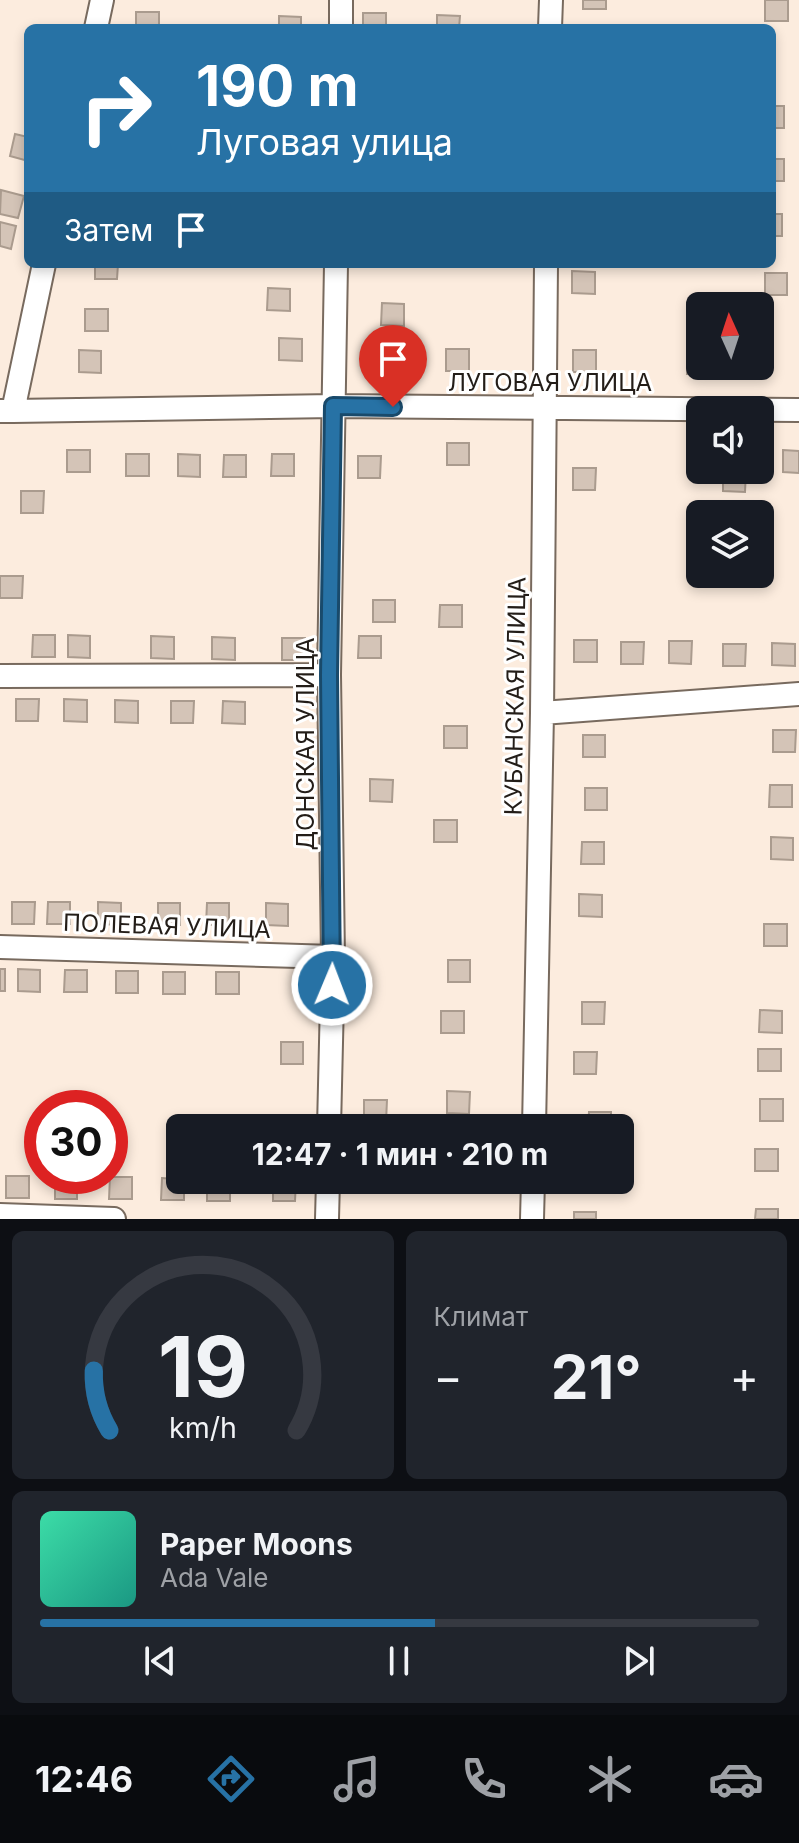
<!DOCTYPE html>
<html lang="ru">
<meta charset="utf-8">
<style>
body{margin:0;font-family:Inter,sans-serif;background:#20242c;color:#f1f3f6;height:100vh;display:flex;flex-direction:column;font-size:30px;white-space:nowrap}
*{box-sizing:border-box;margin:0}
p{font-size:26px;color:#9ea1a6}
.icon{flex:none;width:44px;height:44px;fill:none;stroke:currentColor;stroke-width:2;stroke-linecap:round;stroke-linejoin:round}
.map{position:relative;height:1219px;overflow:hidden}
.details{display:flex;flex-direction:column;gap:12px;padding:12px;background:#0d0f14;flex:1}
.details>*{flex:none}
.top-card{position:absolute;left:24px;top:24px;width:752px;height:244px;border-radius:12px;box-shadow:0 4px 12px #0003;background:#2772a5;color:#fff;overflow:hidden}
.needle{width:52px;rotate:357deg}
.tools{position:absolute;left:686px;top:292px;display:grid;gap:16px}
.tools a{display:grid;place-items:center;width:88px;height:88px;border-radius:12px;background:#171b24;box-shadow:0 4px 12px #0003;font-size:40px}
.speed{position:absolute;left:24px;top:1090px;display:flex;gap:16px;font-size:40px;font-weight:700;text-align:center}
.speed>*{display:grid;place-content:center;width:104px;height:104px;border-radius:50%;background:#171b24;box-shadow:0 4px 12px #0003;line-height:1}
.speed .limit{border:12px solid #d22;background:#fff;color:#111}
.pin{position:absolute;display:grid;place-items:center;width:68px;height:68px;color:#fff;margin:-82px -34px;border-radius:50% 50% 50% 0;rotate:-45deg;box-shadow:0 0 8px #0007}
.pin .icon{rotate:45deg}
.me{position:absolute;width:88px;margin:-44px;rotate:1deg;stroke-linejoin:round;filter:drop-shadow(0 0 6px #0008)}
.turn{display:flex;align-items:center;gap:28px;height:168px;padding:0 40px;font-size:36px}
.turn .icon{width:104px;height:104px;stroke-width:2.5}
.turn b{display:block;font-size:56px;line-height:68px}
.then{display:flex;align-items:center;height:76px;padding:0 40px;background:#0003;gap:16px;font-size:30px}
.big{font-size:60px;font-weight:700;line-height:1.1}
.details .tile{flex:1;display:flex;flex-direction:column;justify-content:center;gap:12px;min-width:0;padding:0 28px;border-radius:12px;background:#20242c}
.details .dial{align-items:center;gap:0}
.dial svg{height:208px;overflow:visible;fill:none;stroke:#363941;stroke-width:7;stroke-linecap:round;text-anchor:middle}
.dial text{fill:#f1f3f6;stroke:none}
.song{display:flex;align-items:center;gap:24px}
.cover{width:96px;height:96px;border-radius:12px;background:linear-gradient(135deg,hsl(160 70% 55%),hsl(170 70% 35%))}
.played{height:8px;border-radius:4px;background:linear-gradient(90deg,#2772a5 55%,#363941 55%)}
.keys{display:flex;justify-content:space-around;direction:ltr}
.heat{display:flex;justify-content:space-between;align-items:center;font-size:44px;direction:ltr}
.details .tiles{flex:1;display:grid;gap:12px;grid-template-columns:1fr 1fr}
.tile:last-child{grid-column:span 2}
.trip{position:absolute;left:166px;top:1114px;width:468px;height:80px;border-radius:12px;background:#171b24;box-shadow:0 4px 12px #0003;font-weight:700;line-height:80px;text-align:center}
.tab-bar{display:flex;height:128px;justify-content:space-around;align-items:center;background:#090b0e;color:#9ea1a6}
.tab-bar .icon{width:56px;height:56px}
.tab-bar .active{color:#2772a5}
.tab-bar b{font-size:36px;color:#f1f3f6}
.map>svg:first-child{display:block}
</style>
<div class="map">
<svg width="799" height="1219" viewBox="0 0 799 1219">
<rect width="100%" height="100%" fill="#fcecde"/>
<!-- building -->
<path fill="#d4c4b7" stroke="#aa9b8e" stroke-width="2" d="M583 0H606V9H583Z
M765 0H788V21H765Z
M136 12H159V28H136Z
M363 13H386V28H363Z
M437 15 460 16 459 28H437Z
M279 16 301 17V28H279Z
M772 106H784V128H772Z
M15 134 28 137V161L10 156Z
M772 159H784V181H772Z
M1 190 24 196 18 218 0 214Z
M772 214H782V236H772Z
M0 222 16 226 11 249 0 246Z
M95 264H118L117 279H95Z
M572 271 595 272V294L572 293Z
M765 273H787V295H765Z
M268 288 290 289V311L267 310Z
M382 303 404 304V326L381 325Z
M85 309H108V331H85Z
M279 338 302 339V361L279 360Z
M446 349H469V371H446Z
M79 350 101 351V373L79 372Z
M573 350H596V372H573Z
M688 352H700V366H710V374H687Z
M447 443H469V465H447Z
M67 450H90V472H67Z
M783 450 799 451V473L783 472Z
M126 454H149V476H126Z
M178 454 200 455V477L178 476Z
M272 454H294V476H271Z
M224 455H246V477H223Z
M358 456H381L380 478H358Z
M573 468H596L595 490H573Z
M723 470H746L745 492 723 491Z
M21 491H44L43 513H21Z
M0 576H23L22 598H0Z
M373 600H395V622H373Z
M440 605H462V627H439Z
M33 635H55V657H32Z
M68 635 90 636V658L68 657Z
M151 636 174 637V659L151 658Z
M359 636H381V658H358Z
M212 637 235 638V660L212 659Z
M282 638H305V660H282Z
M574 640H597V662H574Z
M669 641H692L691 664 669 663Z
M621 642H644L643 664H621Z
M772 643 795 644V666L772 665Z
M723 644H746L745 666H723Z
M16 699H39L38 721H16Z
M64 699 87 700V722L64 721Z
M115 700 138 701V723L115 722Z
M171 701H194L193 723H171Z
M223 701 245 702V724L222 723Z
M444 726H467V748H444Z
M773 730H796L795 752H773Z
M583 735H605V757H583Z
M370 779 393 780 392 802 370 801Z
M770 785H792V807H769Z
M585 788H607V810H585Z
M434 820H457V842H434Z
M771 837 793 838V860L771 859Z
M582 842H604V864H581Z
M579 894 602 895V917L579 916Z
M12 902H35L34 924H12Z
M48 902H70V924H47Z
M98 902 121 903V925L98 924Z
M158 903H180V925H158Z
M207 903H229V925H206Z
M266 903 288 904V926L266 925Z
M764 924H787V946H764Z
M448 960H470V982H448Z
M0 969H5V991H0Z
M18 969 40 970V992L18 991Z
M65 970H87V992H64Z
M116 971H138V993H116Z
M163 972H185V994H163Z
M216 972H239V994H216Z
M582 1002H605L604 1024H582Z
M760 1010 782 1011V1033L759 1032Z
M441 1011H464V1033H441Z
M281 1042H303V1064H281Z
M758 1049H781V1071H758Z
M574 1052H597L596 1074H574Z
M447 1091 470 1092 469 1114 447 1113Z
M760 1099H783V1121H760Z
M364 1100H387L386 1122H364Z
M589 1112H611V1128H588Z
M755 1149H778V1171H755Z
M6 1176H29V1198H6Z
M55 1177H77V1199H55Z
M110 1177H132V1199H109Z
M162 1178 184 1180V1200H161Z
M207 1180H230V1201H207Z
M273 1180H296L295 1201H273Z
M756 1209H778V1219H755Z
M574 1212H596V1219H574Z"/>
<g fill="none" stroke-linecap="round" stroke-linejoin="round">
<defs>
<path id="street" d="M96 28 102 0
M341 28V0
M550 28 551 0
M0 411H13L44 264
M13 411 333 406 799 410
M0 676 329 675
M542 713 799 694
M0 947 333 957
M329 1128 333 957 329 675 336 264
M534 1128 542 713 546 264
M0 1215 114 1219
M327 1219 328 1180
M532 1219 533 1180"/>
</defs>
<!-- street casing -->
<use href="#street" stroke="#786a5e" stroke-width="26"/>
<!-- street -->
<use href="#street" stroke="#fff" stroke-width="22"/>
</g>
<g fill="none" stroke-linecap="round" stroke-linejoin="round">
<defs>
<path id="route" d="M332 985 329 675 333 406 393 407"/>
</defs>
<!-- route casing -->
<use href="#route" stroke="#194a6b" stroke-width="20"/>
<!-- route -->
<use href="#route" stroke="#2772a5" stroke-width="14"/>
</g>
<g text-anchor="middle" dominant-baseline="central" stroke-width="6" stroke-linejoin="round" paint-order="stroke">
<!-- street labels -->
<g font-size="24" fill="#231d18" stroke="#fff">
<text x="550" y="382">ЛУГОВАЯ УЛИЦА</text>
<text transform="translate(515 696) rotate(-89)">КУБАНСКАЯ УЛИЦА</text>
<text transform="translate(305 744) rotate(-90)">ДОНСКАЯ УЛИЦА</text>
<text transform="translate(167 926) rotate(2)">ПОЛЕВАЯ УЛИЦА</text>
</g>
</g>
</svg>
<div class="tools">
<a><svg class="needle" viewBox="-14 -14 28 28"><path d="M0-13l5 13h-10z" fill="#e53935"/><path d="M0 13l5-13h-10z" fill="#9ea1a6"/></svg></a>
<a><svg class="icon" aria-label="sound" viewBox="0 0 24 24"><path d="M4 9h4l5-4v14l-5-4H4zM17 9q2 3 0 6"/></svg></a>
<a><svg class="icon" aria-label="layers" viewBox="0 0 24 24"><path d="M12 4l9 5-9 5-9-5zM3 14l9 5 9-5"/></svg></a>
</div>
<div class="speed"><div class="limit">30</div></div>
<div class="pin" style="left:393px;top:407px;background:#d93025"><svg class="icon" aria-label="arrive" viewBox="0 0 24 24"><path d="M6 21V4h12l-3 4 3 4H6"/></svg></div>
<svg class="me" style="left:332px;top:985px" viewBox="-20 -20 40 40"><circle r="17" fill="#2772a5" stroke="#fff" stroke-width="3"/><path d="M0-11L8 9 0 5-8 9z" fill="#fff"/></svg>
<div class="trip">12:47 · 1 мин · 210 m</div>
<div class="top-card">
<div class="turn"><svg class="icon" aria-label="right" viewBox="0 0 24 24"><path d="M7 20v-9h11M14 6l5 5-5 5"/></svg><div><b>190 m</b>Луговая улица</div></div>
<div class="then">Затем<svg class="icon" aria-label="arrive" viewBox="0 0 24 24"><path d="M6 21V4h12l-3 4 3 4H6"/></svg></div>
</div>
</div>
<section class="details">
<div class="tiles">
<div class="tile dial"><svg viewBox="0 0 100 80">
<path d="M14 69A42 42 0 1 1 86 69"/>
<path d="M14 69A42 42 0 0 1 8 46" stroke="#2772a5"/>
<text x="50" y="56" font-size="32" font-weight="700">19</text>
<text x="50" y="72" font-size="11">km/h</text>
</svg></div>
<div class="tile"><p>Климат</p>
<div class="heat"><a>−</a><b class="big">21°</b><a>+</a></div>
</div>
<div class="tile">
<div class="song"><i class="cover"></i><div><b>Paper Moons</b><p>Ada Vale</p></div></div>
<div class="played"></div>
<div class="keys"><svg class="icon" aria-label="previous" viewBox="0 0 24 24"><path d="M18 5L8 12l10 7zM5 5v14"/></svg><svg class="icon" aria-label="pause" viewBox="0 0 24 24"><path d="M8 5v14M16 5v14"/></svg><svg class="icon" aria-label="next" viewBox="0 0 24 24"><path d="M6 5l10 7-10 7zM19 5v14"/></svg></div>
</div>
</div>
</section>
<nav class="tab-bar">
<b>12:46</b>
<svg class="icon active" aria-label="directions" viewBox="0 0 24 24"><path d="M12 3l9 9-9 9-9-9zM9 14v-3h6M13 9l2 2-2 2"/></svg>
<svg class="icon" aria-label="music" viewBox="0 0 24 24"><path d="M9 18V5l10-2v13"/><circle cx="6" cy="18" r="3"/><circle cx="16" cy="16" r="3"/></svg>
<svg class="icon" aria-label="phone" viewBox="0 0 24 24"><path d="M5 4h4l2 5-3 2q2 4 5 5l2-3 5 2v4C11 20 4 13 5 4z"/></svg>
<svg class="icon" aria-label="climate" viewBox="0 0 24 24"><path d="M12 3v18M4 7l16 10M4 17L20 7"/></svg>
<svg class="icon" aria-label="car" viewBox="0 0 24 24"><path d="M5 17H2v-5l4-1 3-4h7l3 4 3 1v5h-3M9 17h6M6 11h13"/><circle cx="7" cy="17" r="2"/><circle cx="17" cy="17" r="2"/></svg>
</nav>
